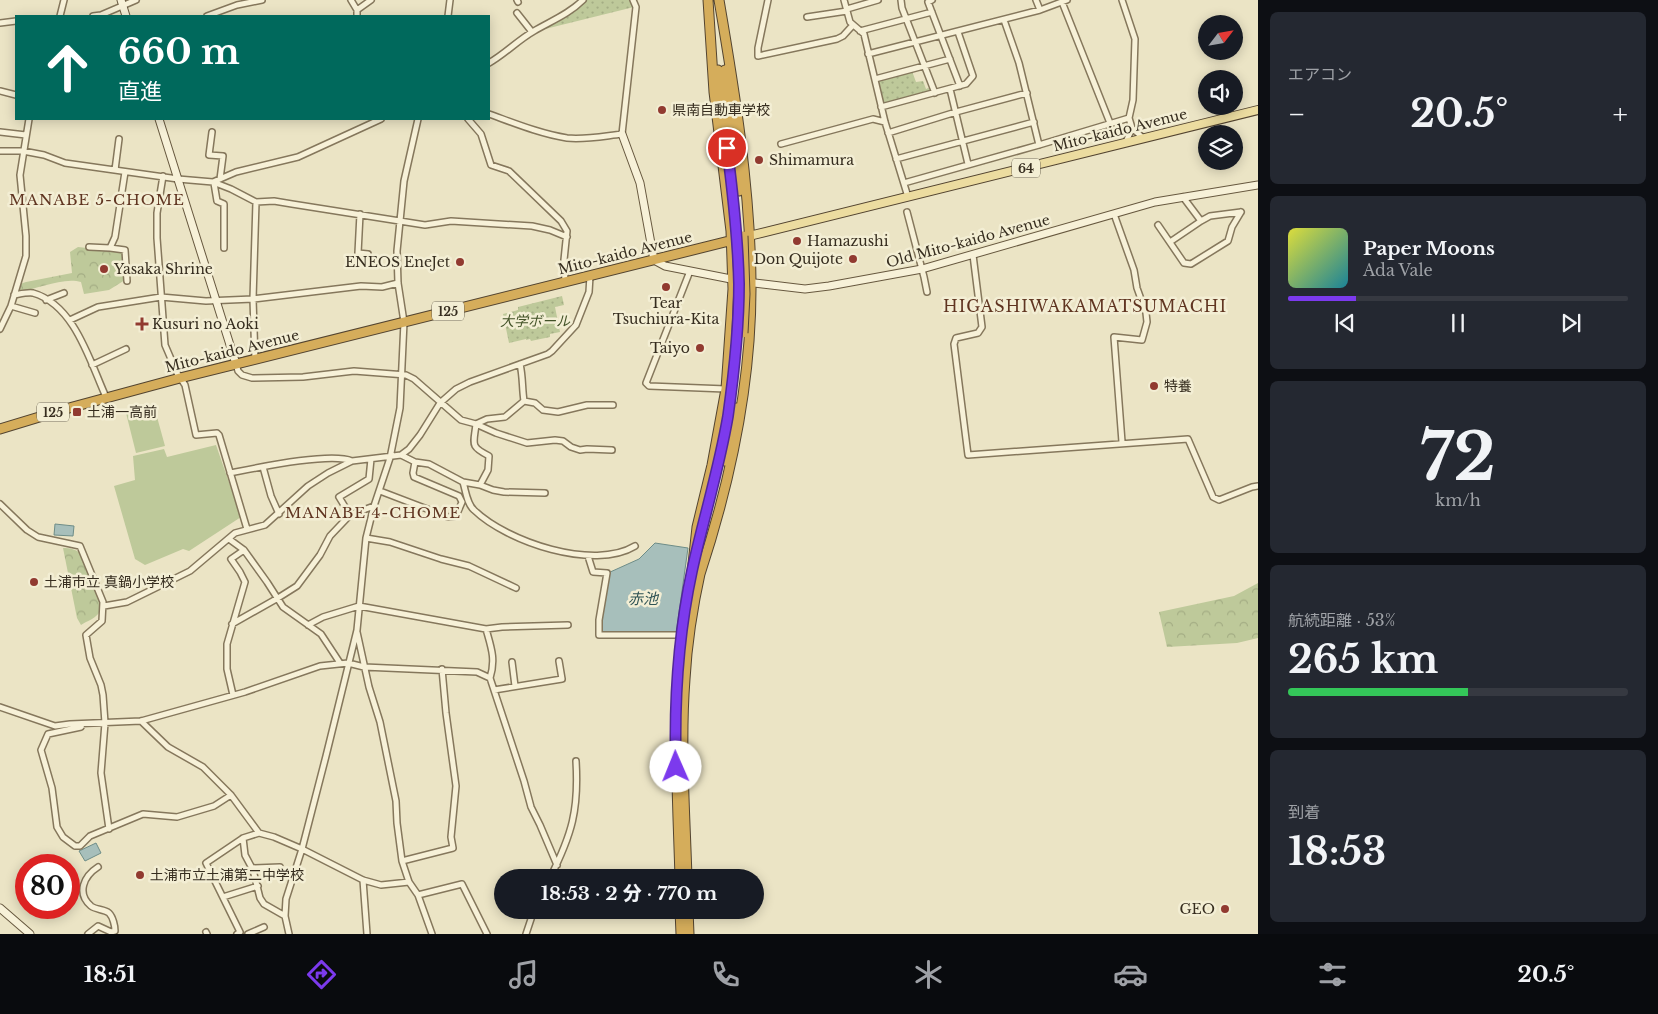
<!DOCTYPE html>
<html lang="ja">
<meta charset="utf-8">
<style>
body{margin:0;font-family:"Libre Baskerville","Noto Sans JP",serif;background:#242831;color:#f1f3f6;height:100vh;display:flex;flex-direction:column;font-size:19px;white-space:nowrap}
*{box-sizing:border-box;margin:0}
p{font-size:16px;color:#9ea1a6}
.icon{flex:none;width:28px;height:28px;fill:none;stroke:currentColor;stroke-width:2;stroke-linecap:round;stroke-linejoin:round}
.map{position:relative;flex:1;overflow:hidden}
.panel{display:flex;flex-direction:column;gap:12px;padding:12px;background:#0d0f14;width:400px}
.panel>*{flex:none}
.top-card{position:absolute;left:15px;top:15px;width:475px;height:105px;border-radius:0px;box-shadow:0 2px 12px #0003;background:#00695c;color:#fff;overflow:hidden}
.needle{width:32px;rotate:59deg}
.tools{position:absolute;left:1198px;top:15px;display:grid;gap:10px}
.tools a{display:grid;place-items:center;width:45px;height:45px;border-radius:50%;background:#171b24;box-shadow:0 2px 12px #0003;font-size:25px}
.speed{position:absolute;left:15px;top:854px;display:flex;gap:10px;font-size:25px;font-weight:700;text-align:center}
.speed>*{display:grid;place-content:center;width:65px;height:65px;border-radius:50%;background:#171b24;box-shadow:0 2px 12px #0003;line-height:1}
.speed .limit{border:8px solid #d22;background:#fff;color:#111}
.pin{position:absolute;display:grid;place-items:center;width:42px;height:42px;color:#fff;margin:-21px;border:2px solid #fff;border-radius:50%;box-shadow:0 1px 5px #0007}
.me{position:absolute;width:55px;margin:-28px;rotate:359deg;stroke-linejoin:round;filter:drop-shadow(0 0 4px #0008)}
.turn{display:flex;align-items:center;gap:18px;height:105px;padding:0 20px;font-size:22px}
.turn .icon{width:65px;height:65px;stroke-width:2.5}
.turn b{display:block;font-size:35px;line-height:42px}
.big{font-size:38px;font-weight:800;line-height:1.1}
.panel .tile{flex:1;display:flex;flex-direction:column;justify-content:center;gap:8px;min-width:0;padding:0 18px;border-radius:8px;background:#242831}
.panel .dial{align-items:center;gap:0}
.dial b{font-size:65px;line-height:1}
.song{display:flex;align-items:center;gap:15px}
.cover{width:60px;height:60px;border-radius:8px;background:linear-gradient(135deg,hsl(60 70% 55%),hsl(190 70% 35%))}
.played{height:5px;border-radius:2px;background:linear-gradient(90deg,#7c3aed 20%,#363941 20%)}
.keys{display:flex;justify-content:space-around;direction:ltr}
.heat{display:flex;justify-content:space-between;align-items:center;font-size:28px;direction:ltr}
.charge{height:8px;border-radius:4px;background:linear-gradient(90deg,#34c759 53%,#363941 0)}
.trip{position:absolute;left:494px;top:869px;width:270px;height:50px;border-radius:25px;background:#171b24;box-shadow:0 2px 12px #0003;font-weight:800;line-height:50px;text-align:center}
.menu{display:flex;height:80px;justify-content:space-around;align-items:center;background:#090b0e;color:#9ea1a6}
.menu .icon{width:35px;height:35px}
.menu .selected{color:#7c3aed}
.menu b{font-size:22px;color:#f1f3f6}
main{display:flex;flex:1;min-height:0}
.map>svg:first-child{display:block}
</style>
<main>
<div class="map">
<svg width="1258" height="934" viewBox="0 0 1258 934">
<defs>
<pattern id="grass-dots" width="8" height="8" patternUnits="userSpaceOnUse" patternTransform="scale(1.25)"><rect width="8" height="8" fill="#bec99a"/><path d="M2 2h.1M6 6h.1" fill="none" stroke="#a4ad84" stroke-width="1.8" stroke-linecap="round"/></pattern>
<pattern id="forest-crowns" width="20" height="18" patternUnits="userSpaceOnUse" patternTransform="scale(1.25)"><rect width="20" height="18" fill="#bec99a"/><path d="M2 6a3 3 0 1 1 6 0M12 15a3 3 0 1 1 6 0" fill="none" stroke="#a4ad84"/></pattern>
</defs>
<rect width="100%" height="100%" fill="#ebe4c5"/>
<!-- grass -->
<path fill="url(#grass-dots)" d="M586 0H632L634 7 533 32 575 11Z
M912 71 916 82 923 81 926 89 929 88 933 92 882 106 876 80Z
M562 296 564 305 555 307 560 332 550 334V337L531 341 530 339 526 340V339L509 343 503 314 518 310V307Z"/>
<!-- forest -->
<path fill="url(#forest-crowns)" d="M78 247 123 252 125 280 109 290 84 294 81 282C63 277 38 289 18 292L20 284 26 282 72 273 70 252Z
M63 548C70 548 76 549 81 554 87 562 103 602 100 611 97 618 87 621 81 625L77 618Z
M1258 583V638L1237 643 1167 647 1159 612 1234 596Z"/>
<!-- pitch -->
<path fill="#bec99a" d="M154 406 165 446 136 453 126 413Z
M216 445 241 517 189 551 183 549 145 565 135 559 114 486 135 480 133 456 164 449 167 457Z"/>
<!-- water -->
<path fill="#a7bfbb" stroke="#6e8d88" d="M55 524 74 526 73 536 54 535Z
M655 543 688 548 676 634 599 635 608 573 639 559Z
M96 843 101 853 85 861 79 851Z"/>
<g fill="none" stroke-linecap="round" stroke-linejoin="round">
<defs>
<path id="street" d="M351 0 357 10V16
M517 0 518 2
M768 0 758 48V56L837 39 843 36 853 25
M844 0 850 22 864 34 885 122 908 197
M901 0 902 8 935 93
M932 0 928 2 960 86
M1036 0 1040 10
M1122 0 1135 39 1133 100 1129 118 1132 128 1143 138
M1062 2 1110 123
M847 9 878 0
M357 10 371 0
M517 13 532 32
M60 16 64 0
M93 16 101 15 136 0
M207 16 237 5 262 0
M448 16 450 0
M807 17 847 11
M1004 20 1019 63 1039 145
M0 23 16 21
M860 31 932 12
M868 54 1040 10 1067 0
M489 63C505 54 518 40 534 31 551 21 569 14 583 0
M875 79 950 59
M950 89 968 164
M0 91 16 95
M881 107 966 84 973 76 958 32
M489 114C514 123 541 134 567 138 585 140 604 136 622 134L636 7 633 0
M468 119 481 134 491 165 509 171 561 221 567 231 564 260 565 282
M0 132 26 135
M212 132 209 155 223 156 220 179
M888 133 956 112 1027 93
M1126 142 1132 128
M781 144 873 119 885 122
M0 151H23L44 155 65 163 178 179 213 182 231 189 256 202 274 201 292 204 425 225 451 221 532 226 550 230 567 237
M896 159 1034 122
M115 170 119 139
M125 172 115 237 110 248 125 250 127 281
M163 176 157 213V238L165 345 177 373 185 385 196 435 217 433 219 435 247 529
M213 182 236 172 298 157 381 119
M214 183 217 201 224 204V248
M904 183 1039 145 1129 118
M1183 197 1201 221
M907 212 924 277 927 292
M360 214 358 253 368 254
M1114 214 1134 270 1137 288 1146 313 1147 322 1142 340 1114 337 1122 442
M1158 225 1184 263 1191 264 1228 241 1232 227 1241 212
M1170 242 1201 221 1210 216 1241 212
M89 247 110 248
M973 255 982 327 978 333 956 338 954 344 968 455 1188 439 1213 497 1219 500 1252 487 1258 486
M690 271 646 383 649 386 726 389
M14 295C20 294 28 292 33 293 75 305 90 362 106 397
M46 300 64 293
M11 306 35 313
M70 320 98 307 161 297 206 301 253 299 361 286 382 287 398 283
M0 329 11 306 26 256V236L20 175 29 119
M255 360 253 299 256 202
M236 364 238 371 242 375 252 378 303 377 354 371 406 375 414 379 461 420 476 424 496 433 527 443 555 440 563 441 571 447 580 450 587 449 612 450
M92 365 126 349
M524 401 535 403 543 410 558 412 587 405H613
M401 455 415 462 429 464 463 482C466 492 467 504 474 510 507 542 594 571 635 546
M263 467 271 496 279 514
M230 473C256 468 330 452 352 461
M463 482 480 485 493 490 504 492 545 493
M480 485 488 470 489 456C469 446 474 444 476 424L487 419 505 417 524 401C522 388 523 377 520 364
M380 491 448 517 456 516 462 502 459 496 414 477 413 473 415 462
M0 504 27 530 38 537 80 546 103 602 102 621 86 635 90 658 101 685 103 695 105 723 101 773 109 829
M350 515 339 497 369 479 371 459
M366 538 390 542 441 559 469 566 516 588
M229 539 244 550 267 582 283 607 321 634 340 663
M588 556 593 572 607 573 599 620V635H681
M104 606 127 602 190 571 235 533 265 525 308 486 328 473 352 461 401 455 409 449 420 435 440 403 456 389 470 382 548 354 552 351 576 325 589 292 590 276
M232 624 278 598 297 586 320 555 330 536 350 515 374 506
M308 625 323 617 359 606 486 629 502 627 568 625
M486 629C491 647 496 659 490 678L524 781 531 807 540 825 557 865
M357 632 369 687 380 722 396 801 397 823 402 861 409 882 418 895 432 934
M512 662 515 686
M494 690 562 679 559 661
M233 695 227 669V644L245 582 240 572 231 559 244 550
M0 707 55 726 70 724 141 721 245 692 320 666 348 663 364 667 477 672 490 678
M141 721 168 747 203 767 231 795 259 833 274 837 302 849 363 880 381 885 409 882
M82 724 81 727 48 734 41 750 52 788 57 827 63 837 75 846H80L90 836 143 814 177 817 214 806 231 795
M243 838 245 855 253 870 260 898 264 904 285 916
M402 861 453 848 451 837 456 786 446 713 442 669
M252 868 280 867
M550 878C572 834 579 810 576 761
M363 880 367 934
M418 895 462 884 487 934
M223 897 258 886
M206 932 207 934
M88 934 98 926 111 932 115 931C115 926 113 917 109 913 104 909 96 910 91 906 76 893 84 876 98 867
M237 934 240 932 206 863 243 838 259 833
M248 934 264 927
M289 934 285 916 286 899 302 849 326 756 357 630 366 538 374 506 390 458 400 408 404 322 398 283 397 251 404 181 418 119
M526 934 534 910"/>
<path id="secondary" d="M121 0 126 16
M159 119 236 364
M622 134 640 183 654 260 665 266 736 280
M746 282 805 289 829 286 922 269 1155 202 1258 185
M0 908 30 934"/>
<path id="primary" d="M749 236 1258 110"/>
<path id="highway" d="M718 70 728 156
M725 70 739 191
M735 357 737 332
M0 429 69 408 180 378 749 236
M725 461 736 408
M692 573 697 527 712 465 726 389 733 289 731 231 714 92 708 0
M700 574C731 480 752 381 751 281 750 187 735 93 719 0
M680 878C677 774 669 670 693 568
M687 878C685 811 680 745 685 679 687 642 693 605 701 569
M680 910 681 934
M688 910 689 934"/>
</defs>
<!-- street casing -->
<use href="#street" stroke="#85775c" stroke-width="8"/>
<!-- secondary casing -->
<use href="#secondary" stroke="#67583f" stroke-width="9"/>
<!-- primary casing -->
<use href="#primary" stroke="#534430" stroke-width="10"/>
<!-- highway casing -->
<use href="#highway" stroke="#534430" stroke-width="11"/>
<!-- street -->
<use href="#street" stroke="#f7f1d8" stroke-width="5"/>
<!-- secondary -->
<use href="#secondary" stroke="#f7f1d8" stroke-width="7"/>
<!-- primary -->
<use href="#primary" stroke="#ecdca0" stroke-width="8"/>
<!-- highway -->
<use href="#highway" stroke="#d5ad5b" stroke-width="9"/>
<defs>
<path id="highway-bridge" d="M743 236 745 294 743 333
M737 238 739 284 737 332"/>
</defs>
<!-- highway-bridge casing -->
<use href="#highway-bridge" stroke="#534430" stroke-width="11" stroke-linecap="butt"/>
<!-- highway-bridge -->
<use href="#highway-bridge" stroke="#d5ad5b" stroke-width="9"/>
</g>
<g fill="none" stroke-linecap="round" stroke-linejoin="round">
<defs>
<path id="route" d="M676 767C674 702 678 636 692 571 703 520 719 469 728 416 734 373 739 328 739 284 738 239 733 194 727 148"/>
</defs>
<!-- route casing -->
<use href="#route" stroke="#51269a" stroke-width="12"/>
<!-- route -->
<use href="#route" stroke="#7c3aed" stroke-width="9"/>
</g>
<!-- markers -->
<g fill="#913a30" stroke="#f3eed4" stroke-width="2">
<circle cx="662" cy="110" r="5"/>
<circle cx="759" cy="160" r="5"/>
<circle cx="797" cy="241" r="5"/>
<circle cx="853" cy="259" r="5"/>
<circle cx="460" cy="262" r="5"/>
<circle cx="104" cy="269" r="5"/>
<circle cx="666" cy="287" r="5"/>
<path d="M139.5 316.5h5v5h5v5h-5v5h-5v-5h-5v-5h5z"/>
<circle cx="700" cy="348" r="5"/>
<circle cx="1154" cy="386" r="5"/>
<rect x="72" y="407" width="10" height="10" rx="2.5"/>
<circle cx="34" cy="582" r="5"/>
<circle cx="140" cy="875" r="5"/>
<circle cx="1225" cy="909" r="5"/>
</g>
<g text-anchor="middle" dominant-baseline="central" stroke-width="5" stroke-linejoin="round" paint-order="stroke">
<!-- shield labels -->
<g fill="#f3eed4" stroke="#6f6755" stroke-width="1">
<rect x="1012" y="158.5" width="28" height="19" rx="4"/>
<rect x="432" y="301.5" width="32" height="19" rx="4"/>
<rect x="37" y="402.5" width="32" height="19" rx="4"/>
</g>
<g font-size="12" font-weight="bold" fill="#362d1f">
<text x="1026" y="168">64</text>
<text x="448" y="311">125</text>
<text x="53" y="412">125</text>
</g>
<!-- poi labels -->
<g font-size="14" fill="#362d1f" stroke="#f3eed4" text-anchor="start">
<text x="672" y="110">県南自動車学校</text>
<text x="769" y="160">Shimamura</text>
<text x="807" y="241">Hamazushi</text>
<text x="843" y="259" text-anchor="end">Don Quijote</text>
<text x="450" y="262" text-anchor="end">ENEOS EneJet</text>
<text x="114" y="269">Yasaka Shrine</text>
<text x="666" y="303" text-anchor="middle">Tear<tspan x="666" dy="16">Tsuchiura-Kita</tspan></text>
<text x="152" y="324">Kusuri no Aoki</text>
<text x="690" y="348" text-anchor="end">Taiyo</text>
<text x="1164" y="386">特養</text>
<text x="87" y="412">土浦一高前</text>
<text x="44" y="582">土浦市立 真鍋小学校</text>
<text x="150" y="875">土浦市立土浦第二中学校</text>
<text x="1215" y="909" text-anchor="end">GEO</text>
</g>
<!-- street labels -->
<g font-size="14" fill="#362d1f" stroke="#f3eed4">
<text transform="translate(1120 130) rotate(-14)">Mito-kaido Avenue</text>
<text transform="translate(968 241) rotate(-15)">Old Mito-kaido Avenue</text>
<text transform="translate(625 253) rotate(-14)">Mito-kaido Avenue</text>
<text transform="translate(232 351) rotate(-14)">Mito-kaido Avenue</text>
</g>
<!-- park labels -->
<g font-size="14" font-style="italic" fill="#425227" stroke="#f3eed4">
<text x="535" y="321">大学ボール</text>
</g>
<!-- neighbourhood labels -->
<g font-size="15" letter-spacing="1" fill="#603521" stroke="#f3eed4">
<text x="97" y="199">MANABE 5-CHOME</text>
<text x="373" y="512">MANABE 4-CHOME</text>
</g>
<!-- water labels -->
<g font-size="15" font-style="italic" fill="#305455" stroke="#f3eed4">
<text x="643" y="598">赤池</text>
</g>
<!-- quarter labels -->
<g font-size="16" letter-spacing="1" fill="#603521" stroke="#f3eed4">
<text x="1085" y="306">HIGASHIWAKAMATSUMACHI</text>
</g>
</g>
</svg>
<div class="tools">
<a><svg class="needle" viewBox="-14 -14 28 28"><path d="M0-13l5 13h-10z" fill="#e53935"/><path d="M0 13l5-13h-10z" fill="#9ea1a6"/></svg></a>
<a><svg class="icon" aria-label="sound" viewBox="0 0 24 24"><path d="M4 9h4l5-4v14l-5-4H4zM17 9q2 3 0 6"/></svg></a>
<a><svg class="icon" aria-label="layers" viewBox="0 0 24 24"><path d="M12 4l9 5-9 5-9-5zM3 14l9 5 9-5"/></svg></a>
</div>
<div class="speed"><div class="limit">80</div></div>
<div class="pin" style="left:727px;top:148px;background:#d93025"><svg class="icon" aria-label="arrive" viewBox="0 0 24 24"><path d="M6 21V4h12l-3 4 3 4H6"/></svg></div>
<svg class="me" style="left:676px;top:767px" viewBox="-20 -20 40 40"><circle r="19" fill="#fff"/><path d="M0-13L10 11 0 6-10 11z" fill="#7c3aed"/></svg>
<div class="trip">18:53 · 2 分 · 770 m</div>
<div class="top-card">
<div class="turn"><svg class="icon" aria-label="ahead" viewBox="0 0 24 24"><path d="M12 20V5M6 11l6-6 6 6"/></svg><div><b>660 m</b>直進</div></div>
</div>
</div>
<section class="panel">
<div class="tile"><p>エアコン</p>
<div class="heat"><a>−</a><b class="big">20.5°</b><a>+</a></div>
</div>
<div class="tile">
<div class="song"><i class="cover"></i><div><b>Paper Moons</b><p>Ada Vale</p></div></div>
<div class="played"></div>
<div class="keys"><svg class="icon" aria-label="previous" viewBox="0 0 24 24"><path d="M18 5L8 12l10 7zM5 5v14"/></svg><svg class="icon" aria-label="pause" viewBox="0 0 24 24"><path d="M8 5v14M16 5v14"/></svg><svg class="icon" aria-label="next" viewBox="0 0 24 24"><path d="M6 5l10 7-10 7zM19 5v14"/></svg></div>
</div>
<div class="tile dial"><b>72</b><p>km/h</p></div>
<div class="tile"><p>航続距離 · 53%</p><b class="big">265 km</b><div class="charge"></div></div>
<div class="tile"><p>到着</p><b class="big">18:53</b></div>
</section>
</main>
<nav class="menu">
<b>18:51</b>
<svg class="icon selected" aria-label="directions" viewBox="0 0 24 24"><path d="M12 3l9 9-9 9-9-9zM9 14v-3h6M13 9l2 2-2 2"/></svg>
<svg class="icon" aria-label="music" viewBox="0 0 24 24"><path d="M9 18V5l10-2v13"/><circle cx="6" cy="18" r="3"/><circle cx="16" cy="16" r="3"/></svg>
<svg class="icon" aria-label="phone" viewBox="0 0 24 24"><path d="M5 4h4l2 5-3 2q2 4 5 5l2-3 5 2v4C11 20 4 13 5 4z"/></svg>
<svg class="icon" aria-label="climate" viewBox="0 0 24 24"><path d="M12 3v18M4 7l16 10M4 17L20 7"/></svg>
<svg class="icon" aria-label="car" viewBox="0 0 24 24"><path d="M5 17H2v-5l4-1 3-4h7l3 4 3 1v5h-3M9 17h6M6 11h13"/><circle cx="7" cy="17" r="2"/><circle cx="17" cy="17" r="2"/></svg>
<svg class="icon" aria-label="filters" viewBox="0 0 24 24"><path d="M4 7h16M4 17h16"/><circle cx="9" cy="7" r="2"/><circle cx="15" cy="17" r="2"/></svg>
<b>20.5°</b>
</nav>
